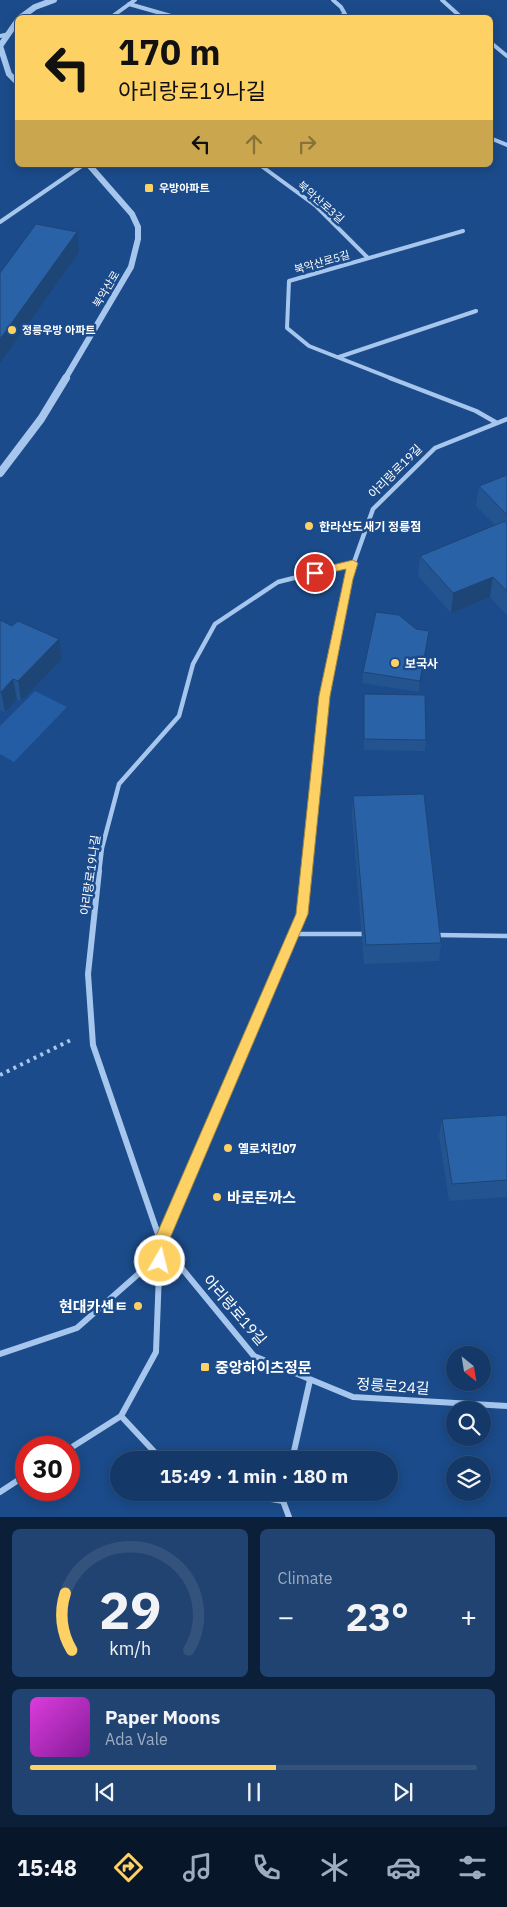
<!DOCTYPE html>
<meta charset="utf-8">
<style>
body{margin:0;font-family:"IBM Plex Sans","Noto Sans KR",sans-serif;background:#214371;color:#f1f3f6;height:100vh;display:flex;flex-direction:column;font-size:19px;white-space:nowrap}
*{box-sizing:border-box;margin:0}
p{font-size:16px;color:#9dacc0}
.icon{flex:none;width:28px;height:28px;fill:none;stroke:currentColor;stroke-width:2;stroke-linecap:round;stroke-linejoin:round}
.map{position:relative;height:1517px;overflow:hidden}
.sheet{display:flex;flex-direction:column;gap:12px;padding:12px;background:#0b1f39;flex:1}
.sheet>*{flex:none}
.guide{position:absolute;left:15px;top:15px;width:478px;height:152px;border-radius:8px;box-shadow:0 2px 12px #0003,0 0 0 1px #33527c;background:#fdd163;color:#111;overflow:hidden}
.needle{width:32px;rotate:150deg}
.tools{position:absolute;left:446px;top:1346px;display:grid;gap:10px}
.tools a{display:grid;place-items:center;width:45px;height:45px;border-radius:50%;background:#143868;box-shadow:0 2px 12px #0003,0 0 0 1px #33527c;font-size:25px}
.speed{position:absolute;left:15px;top:1436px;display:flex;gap:10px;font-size:25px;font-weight:700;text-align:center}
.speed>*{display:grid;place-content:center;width:65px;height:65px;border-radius:50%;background:#143868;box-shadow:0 2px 12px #0003,0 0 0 1px #33527c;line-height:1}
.speed .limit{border:8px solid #d22;background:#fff;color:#111}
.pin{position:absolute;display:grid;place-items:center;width:42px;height:42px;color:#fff;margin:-21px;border:2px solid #fff;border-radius:50%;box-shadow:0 1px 5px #0007}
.me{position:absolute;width:55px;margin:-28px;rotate:8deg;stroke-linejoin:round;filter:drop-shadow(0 0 4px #0008)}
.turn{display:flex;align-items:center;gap:18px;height:105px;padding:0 20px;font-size:22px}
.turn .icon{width:65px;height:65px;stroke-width:2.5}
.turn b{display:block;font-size:35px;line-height:42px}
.lanes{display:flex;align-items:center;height:48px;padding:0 20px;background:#0003;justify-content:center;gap:25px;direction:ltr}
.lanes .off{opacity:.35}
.big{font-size:38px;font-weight:700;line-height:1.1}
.sheet .tile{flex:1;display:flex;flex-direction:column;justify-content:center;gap:8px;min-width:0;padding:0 18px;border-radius:8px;background:#214371}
.sheet .dial{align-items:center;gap:0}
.dial svg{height:130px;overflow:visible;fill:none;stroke:#33527c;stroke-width:7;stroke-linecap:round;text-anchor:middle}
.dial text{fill:#f1f3f6;stroke:none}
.song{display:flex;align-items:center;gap:15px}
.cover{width:60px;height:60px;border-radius:8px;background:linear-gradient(135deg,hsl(300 70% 55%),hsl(290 70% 35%))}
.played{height:5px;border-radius:2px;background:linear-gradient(90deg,#fdd163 55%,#33527c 55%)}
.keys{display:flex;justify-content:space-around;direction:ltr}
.heat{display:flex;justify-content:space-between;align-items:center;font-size:28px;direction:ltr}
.sheet .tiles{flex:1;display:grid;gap:12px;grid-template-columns:1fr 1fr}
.tile:last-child{grid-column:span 2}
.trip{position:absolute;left:110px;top:1451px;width:288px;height:50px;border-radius:25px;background:#143868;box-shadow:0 2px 12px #0003,0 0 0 1px #33527c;font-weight:700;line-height:50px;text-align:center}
.tab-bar{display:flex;height:80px;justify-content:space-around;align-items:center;background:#08162a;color:#9dacc0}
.tab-bar .icon{width:35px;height:35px}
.tab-bar .active{color:#fdd163}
.tab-bar b{font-size:22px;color:#f1f3f6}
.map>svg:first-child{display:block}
</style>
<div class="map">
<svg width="507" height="1517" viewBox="0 0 507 1517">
<rect width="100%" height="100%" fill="#1b4b8a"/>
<!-- green -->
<path fill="#245da3" d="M35 691 67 707 14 762 0 754V726Z"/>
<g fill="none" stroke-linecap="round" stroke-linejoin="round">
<!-- path -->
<path stroke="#a6c6ed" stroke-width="4" stroke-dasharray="3 4.5" stroke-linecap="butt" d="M0 1075 73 1039"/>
<!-- service -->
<path stroke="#a6c6ed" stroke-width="4.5" d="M293 934H365
M437 935 507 936"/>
<!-- minor-far2 -->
<path stroke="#a6c6ed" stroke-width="4" d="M333 0 341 7 345 14 337 18
M442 0 462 18
M129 4 178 18
M110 18 135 0
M0 36 9 34
M490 42 507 56
M490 138 507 145
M260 165 316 206 368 258
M0 222 83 165
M339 357 476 311
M393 379 309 346 287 328 289 281 463 231"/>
<!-- minor-far1 -->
<path stroke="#a6c6ed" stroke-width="4.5" d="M390 378 476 411 497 423
M99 873 102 848 119 784 179 716 193 664 215 624 278 582 353 563
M306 873 324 697 348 579 373 509 435 448 507 419"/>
<!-- minor -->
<path stroke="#a6c6ed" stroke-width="6" d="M99 871 88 974 93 1045 161 1243 254 1356 353 1397 507 1406
M0 1354 77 1328 152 1262 302 914 306 871
M121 1416 162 1460
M69 1449 121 1416 156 1352 160 1246
M292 1460 310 1380
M0 1492 26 1475
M229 1492 283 1501
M285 1492 283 1501 289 1517"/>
<!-- tertiary-far1 -->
<path stroke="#a6c6ed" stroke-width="6" d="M20 18 35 7 54 0
M18 20 0 46 9 74 18 83
M65 379 131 267 138 239V227L132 214 89 165"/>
<!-- tertiary -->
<path stroke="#a6c6ed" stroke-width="8" d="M0 473 41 419 66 378"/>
</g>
<!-- wall -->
<path fill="#245490" d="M507 475V615L490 597 451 613 418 576 420 556 495 525 476 506 479 486Z
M0 620 12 626 59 639 62 659 21 701 17 699 5 712 0 710Z
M416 629 428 642 419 692 362 683 363 672Z
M364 694 426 740 425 751 364 750Z
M353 796 441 943 439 961 364 964 352 815Z
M507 1115V1197L449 1201 439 1136 442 1119Z"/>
<!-- shaded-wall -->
<path fill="#1d4576" d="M77 232 79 252 0 363V339Z
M493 577 490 597 451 613 453 593Z
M429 631 428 642 419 692 420 681Z
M59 639 62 659 21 701 18 681Z
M13 679 17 699 5 712 1 692Z"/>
<!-- building -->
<path fill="#2a62a8" stroke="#1d4576" d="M36 224 77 232 0 339V273Z
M507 475V515L479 486Z
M505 521 507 524V591L493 577 453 593 420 556Z
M376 612 399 615 416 629 429 631 420 681 363 672Z
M0 620 12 626 18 621 59 639 18 681 13 679 1 692H0Z
M364 694 425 695 426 740 364 739Z
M424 794 441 943 366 945 353 796Z
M507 1115V1180L452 1184 442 1119Z"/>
<!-- route -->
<path fill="#fdd163" stroke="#a48840" d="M353 560 358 563 353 579 330 696 308 914 168 1243 165 1266 160 1268 155 1266 153 1261V1243L296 914 319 696 346 569 315 576 310 573 312 570Z"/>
<!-- markers -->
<g fill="#fdd163" stroke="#1b4b8a" stroke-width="2">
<rect x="144" y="183" width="10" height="10" rx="2.5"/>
<circle cx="12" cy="330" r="5"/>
<circle cx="309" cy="526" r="5"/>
<circle cx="395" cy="663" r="5"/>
<circle cx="228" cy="1148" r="5"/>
<circle cx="217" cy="1197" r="5"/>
<circle cx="138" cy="1306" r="5"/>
<rect x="200" y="1362" width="10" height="10" rx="2.5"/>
</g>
<g text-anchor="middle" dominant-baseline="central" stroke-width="5" stroke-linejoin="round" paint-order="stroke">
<!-- far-poi labels -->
<g font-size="11" font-weight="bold" fill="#fff" stroke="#1b4b8a" text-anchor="start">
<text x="159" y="188">우방아파트</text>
<text x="22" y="330">정릉우방 아파트</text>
</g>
<!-- far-street labels -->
<g font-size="11" fill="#fff" stroke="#1b4b8a">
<text transform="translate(321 202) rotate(41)">북악산로3길</text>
<text transform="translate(322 262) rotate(-16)">북악산로5길</text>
<text transform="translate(106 289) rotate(-59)">북악산로</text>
</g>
<!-- street labels -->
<g font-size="12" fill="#fff" stroke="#1b4b8a">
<text transform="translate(395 471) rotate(-45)">아리랑로19길</text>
<text transform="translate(90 875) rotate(-82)">아리랑로19나길</text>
</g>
<!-- poi labels -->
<g font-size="12" font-weight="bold" fill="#fff" stroke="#1b4b8a" text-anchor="start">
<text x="319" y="526">한라산도새기 정릉점</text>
<text x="405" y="663">보국사</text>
<text x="238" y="1148">옐로치킨07</text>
</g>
<!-- near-poi labels -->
<g font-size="15" font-weight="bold" fill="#fff" stroke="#1b4b8a" text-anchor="start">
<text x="227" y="1197">바로돈까스</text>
<text x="128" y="1306" text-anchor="end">현대카센ㅌ</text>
<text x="215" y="1367">중앙하이츠정문</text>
</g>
<!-- near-street labels -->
<g font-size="15" fill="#fff" stroke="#1b4b8a">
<text transform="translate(235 1310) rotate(49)">아리랑로19길</text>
<text transform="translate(393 1386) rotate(4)">정릉로24길</text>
</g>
</g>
</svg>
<div class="tools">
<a><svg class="needle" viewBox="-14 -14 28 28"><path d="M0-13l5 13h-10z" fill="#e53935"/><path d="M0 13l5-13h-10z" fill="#9dacc0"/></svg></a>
<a><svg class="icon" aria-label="search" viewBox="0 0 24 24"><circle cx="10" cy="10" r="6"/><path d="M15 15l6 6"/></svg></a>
<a><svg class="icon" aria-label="layers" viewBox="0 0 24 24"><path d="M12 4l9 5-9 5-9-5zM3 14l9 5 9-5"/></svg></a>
</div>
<div class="speed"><div class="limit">30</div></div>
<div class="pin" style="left:315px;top:573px;background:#d93025"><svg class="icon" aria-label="arrive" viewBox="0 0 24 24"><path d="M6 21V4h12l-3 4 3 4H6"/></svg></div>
<svg class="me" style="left:160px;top:1261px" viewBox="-20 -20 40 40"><circle r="17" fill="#fdd163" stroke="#fff" stroke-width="3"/><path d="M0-11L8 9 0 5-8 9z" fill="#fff"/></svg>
<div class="trip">15:49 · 1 min · 180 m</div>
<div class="guide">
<div class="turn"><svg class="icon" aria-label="left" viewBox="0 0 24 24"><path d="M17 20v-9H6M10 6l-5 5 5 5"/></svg><div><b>170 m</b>아리랑로19나길</div></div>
<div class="lanes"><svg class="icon" aria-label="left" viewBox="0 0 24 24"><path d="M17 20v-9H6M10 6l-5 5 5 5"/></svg><svg class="icon off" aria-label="ahead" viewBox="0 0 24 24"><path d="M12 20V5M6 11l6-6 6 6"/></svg><svg class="icon off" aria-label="right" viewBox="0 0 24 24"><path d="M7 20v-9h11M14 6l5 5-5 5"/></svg></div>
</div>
</div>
<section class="sheet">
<div class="tiles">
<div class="tile dial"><svg viewBox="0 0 100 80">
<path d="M14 69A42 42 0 1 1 86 69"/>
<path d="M14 69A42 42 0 0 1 10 34" stroke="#fdd163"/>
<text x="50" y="56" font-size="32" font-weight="700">29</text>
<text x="50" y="72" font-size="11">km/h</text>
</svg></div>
<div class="tile"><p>Climate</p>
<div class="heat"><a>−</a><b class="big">23°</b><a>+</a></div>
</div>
<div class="tile">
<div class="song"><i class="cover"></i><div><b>Paper Moons</b><p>Ada Vale</p></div></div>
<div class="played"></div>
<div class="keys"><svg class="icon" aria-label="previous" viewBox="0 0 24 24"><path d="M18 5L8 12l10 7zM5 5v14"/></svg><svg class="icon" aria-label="pause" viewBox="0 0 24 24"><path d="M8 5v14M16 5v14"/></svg><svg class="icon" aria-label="next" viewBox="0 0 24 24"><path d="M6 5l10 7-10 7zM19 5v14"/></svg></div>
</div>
</div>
</section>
<nav class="tab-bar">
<b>15:48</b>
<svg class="icon active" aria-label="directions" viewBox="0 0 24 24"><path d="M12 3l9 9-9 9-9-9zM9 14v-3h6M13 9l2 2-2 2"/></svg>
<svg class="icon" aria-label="music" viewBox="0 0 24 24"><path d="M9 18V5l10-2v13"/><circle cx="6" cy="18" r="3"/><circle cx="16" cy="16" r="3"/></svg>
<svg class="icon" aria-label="phone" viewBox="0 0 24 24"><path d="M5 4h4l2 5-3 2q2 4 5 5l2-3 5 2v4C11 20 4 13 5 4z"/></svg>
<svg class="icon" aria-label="climate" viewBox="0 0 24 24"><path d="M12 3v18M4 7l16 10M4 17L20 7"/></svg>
<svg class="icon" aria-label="car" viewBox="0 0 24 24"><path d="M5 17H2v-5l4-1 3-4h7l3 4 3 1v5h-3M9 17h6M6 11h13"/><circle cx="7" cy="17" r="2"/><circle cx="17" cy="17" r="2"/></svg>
<svg class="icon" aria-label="filters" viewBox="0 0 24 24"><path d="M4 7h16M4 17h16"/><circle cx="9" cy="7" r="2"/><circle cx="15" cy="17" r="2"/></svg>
</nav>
